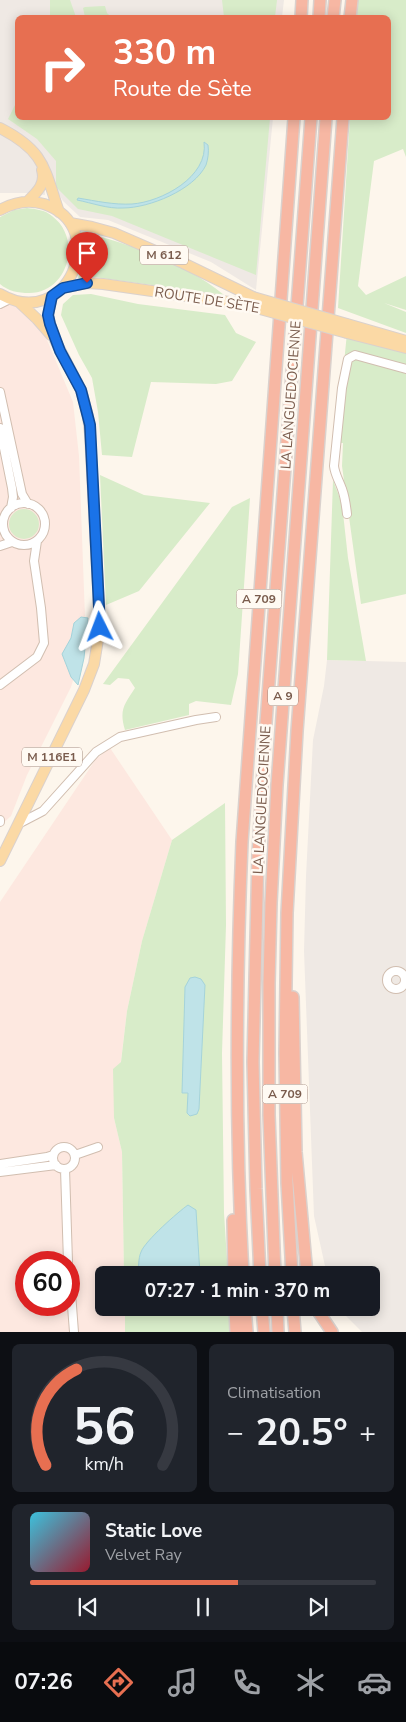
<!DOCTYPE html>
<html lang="fr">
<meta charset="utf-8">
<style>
body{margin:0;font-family:"Nunito Sans",sans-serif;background:#20242c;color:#f1f3f6;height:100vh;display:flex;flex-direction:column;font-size:19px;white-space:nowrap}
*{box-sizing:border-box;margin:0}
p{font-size:16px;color:#9ea1a6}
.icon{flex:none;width:28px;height:28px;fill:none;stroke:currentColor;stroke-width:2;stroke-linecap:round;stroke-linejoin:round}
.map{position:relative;height:1332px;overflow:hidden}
.side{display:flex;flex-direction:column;gap:12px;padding:12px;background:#0d0f14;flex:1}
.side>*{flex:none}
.guide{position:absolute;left:15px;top:15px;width:376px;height:105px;border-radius:8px;box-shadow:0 2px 12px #0003;background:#e76f51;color:#fff;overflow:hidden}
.speed{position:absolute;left:15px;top:1251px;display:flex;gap:10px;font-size:25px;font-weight:700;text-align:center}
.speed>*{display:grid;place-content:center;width:65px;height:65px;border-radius:50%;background:#171b24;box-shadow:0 2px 12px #0003;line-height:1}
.speed .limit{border:8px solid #d22;background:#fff;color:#111}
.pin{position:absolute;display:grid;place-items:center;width:42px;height:42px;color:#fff;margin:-51px -21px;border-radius:50% 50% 50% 0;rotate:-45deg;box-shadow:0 0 5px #0007}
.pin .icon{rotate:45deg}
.me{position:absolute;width:55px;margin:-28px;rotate:357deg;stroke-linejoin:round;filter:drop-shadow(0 0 4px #0008)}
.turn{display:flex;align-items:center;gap:18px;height:105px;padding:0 15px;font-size:22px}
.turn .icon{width:65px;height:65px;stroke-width:2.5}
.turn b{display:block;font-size:35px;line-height:42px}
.big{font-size:38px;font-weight:700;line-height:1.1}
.side .tile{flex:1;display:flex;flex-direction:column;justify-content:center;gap:8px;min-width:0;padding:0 18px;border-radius:8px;background:#20242c}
.side .dial{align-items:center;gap:0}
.dial svg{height:130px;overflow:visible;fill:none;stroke:#363941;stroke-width:7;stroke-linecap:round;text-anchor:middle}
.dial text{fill:#f1f3f6;stroke:none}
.song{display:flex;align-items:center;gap:15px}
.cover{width:60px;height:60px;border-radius:8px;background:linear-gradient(135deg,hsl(190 70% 55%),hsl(350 70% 35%))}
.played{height:5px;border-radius:2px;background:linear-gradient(90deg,#e76f51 60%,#363941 60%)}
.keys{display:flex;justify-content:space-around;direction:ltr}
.heat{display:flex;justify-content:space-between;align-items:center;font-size:28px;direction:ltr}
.side .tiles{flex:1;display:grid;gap:12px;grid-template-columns:1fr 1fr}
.tile:last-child{grid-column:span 2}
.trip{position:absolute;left:95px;top:1266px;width:285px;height:50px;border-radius:8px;background:#171b24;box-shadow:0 2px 12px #0003;font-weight:700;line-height:50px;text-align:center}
.dock{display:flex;height:80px;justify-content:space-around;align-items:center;background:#090b0e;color:#9ea1a6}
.dock .icon{width:35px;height:35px}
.dock .active{color:#e76f51}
.dock b{font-size:22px;color:#f1f3f6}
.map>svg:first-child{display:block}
</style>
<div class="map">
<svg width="406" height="1332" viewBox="0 0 406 1332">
<rect width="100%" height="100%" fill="#fdf6ec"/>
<!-- commercial -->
<path fill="#fde8e0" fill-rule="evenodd" d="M0 298 18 308 34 319 45 335 73 402 79 456 85 617 79 661 71 687 27 775 11 816 0 826Z
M110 748 172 840 142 941 127 1011 114 1118 122 1152 124 1275H104V1308H125V1332H0V902L96 759ZM26 1262H69V1305H26Z"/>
<!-- industrial -->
<path fill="#efe9e4" d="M0 0H284L282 17 18 18V118H273L256 290 211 262 108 220 80 217 63 201 44 169 45 195 27 193H0Z
M327 660 406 662V1332H362L338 1308H371V1275H327L314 1216 304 951 306 876 313 740 324 686Z"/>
<!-- green -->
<path fill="#d8ecc9" d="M50 0H70L76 17H50Z
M222 0H277L275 17H224Z
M358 0H406V157L403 149 374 161 358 286 366 295 406 276V310L384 303 406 312V333L338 308 350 118H389V18L356 17Z
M103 6H105L107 13 111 17H85L83 8 85 7Z
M17 101 18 118H270L256 275 112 216 78 209 56 187V161L37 139 8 119Z
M27 208C36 209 45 210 52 216 83 239 68 293 29 293 18 293 8 291 0 284V217L14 210Z
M80 231C131 245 183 261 224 295L94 277 78 278C86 257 89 252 80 231Z
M91 294 138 304 225 315 236 333 256 342 232 381 216 384 151 382 132 457 102 455 98 412 92 378 79 355 61 315 63 304 73 295Z
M347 333 406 348V594L361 604 342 466 343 443H336Z
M100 475 144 495 210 503 139 591 106 605Z
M333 480 342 504 348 558 366 661 327 660Z
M250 498 238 674 231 705 196 701 189 704V715L125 730C119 710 124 705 135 688L129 679 118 678 110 685 103 684 232 507Z
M9 524a15 15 0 1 1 30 0a15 15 0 1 1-30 0Z
M225 803 226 925 222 1053 224 1213 228 1275H124L122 1152 114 1118 113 1069 121 1062 127 1011 142 941 172 840Z
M125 1308H231L232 1332H125Z"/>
<!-- water -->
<path fill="#bfe3e8" stroke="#a5d3da" d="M204 142 208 145C209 152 208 159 206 165 194 190 149 208 123 208 108 209 92 203 77 200L78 198C96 201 114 205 132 204 161 202 209 177 204 142Z
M81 617 88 618 84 658 78 685 71 677 62 654 71 638 74 623Z
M195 977 201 979 205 985 199 1109 197 1114 190 1116 187 1113 188 1093H182L185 987 190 978Z
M188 1205 196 1210 200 1275H138C139 1267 138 1259 141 1252 145 1241 178 1212 188 1205Z"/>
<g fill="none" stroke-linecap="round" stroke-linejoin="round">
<defs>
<path id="minor" d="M0 304 10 299
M0 392 22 494 28 504
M0 428 12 488 13 497 11 508
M3 524a21 21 0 1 1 42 0a21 21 0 1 1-42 0Z
M347 514C346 505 345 497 342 489 339 480 335 475 334 466L342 388 348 359 355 355 406 369
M0 546 12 542
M0 685 37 657 44 643 41 608 34 561 37 541
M0 820V822
M20 823 43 811 96 752 120 737 196 720 216 717
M387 980a9 9 0 1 1 18 0a9 9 0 1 1-18 0Z
M53 1158a11 11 0 1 1 22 0a11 11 0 1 1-22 0Z
M75 1155 98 1147
M0 1164 47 1157 53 1155
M65 1169 68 1262
M0 1172 56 1165
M69 1267 74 1332"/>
<path id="major" d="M0 128C45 151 44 168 59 212
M28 201C37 192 46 184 42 170
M0 210C14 202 28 199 44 204 112 227 67 333 0 294
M70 223 92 227 114 233 183 263 253 297
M63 288 87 283 103 284 236 303 253 307
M19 302 37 319 51 335
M347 324 406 341
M347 333 406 348
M0 861 84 690 94 664 100 627 90 434 88 416 81 390 55 340 50 324 48 315 52 296"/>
<path id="highway" d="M301 18 302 0
M319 18 320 0
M333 18 335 0
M350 18 352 0
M293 997 296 1152 307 1275
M233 1220 234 1275
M243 1275C235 1130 236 986 242 842L294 118
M260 1275 256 1189 253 1062 258 855 265 736 311 118
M275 1275 269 1115V983L271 903 277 785 326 118
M292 1275 287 1183 285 1053 287 913 297 731 343 118
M235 1308 236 1332
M245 1308 247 1332
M262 1308 264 1332
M277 1308 278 1332
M293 1308 295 1332
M316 1308 332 1332"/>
</defs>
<!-- minor casing -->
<use href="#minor" stroke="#d1beb0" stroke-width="10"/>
<!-- major casing -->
<use href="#major" stroke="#dad1cd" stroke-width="12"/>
<!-- highway casing -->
<use href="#highway" stroke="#dad1cd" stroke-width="14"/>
<!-- minor -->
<use href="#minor" stroke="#fff" stroke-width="8"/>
<!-- major -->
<use href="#major" stroke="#fbd9a5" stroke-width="10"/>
<!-- highway -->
<use href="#highway" stroke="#f7b7a3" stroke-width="11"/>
<defs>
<path id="major-bridge" d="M253 297 347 324
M253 307 347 333"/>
</defs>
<!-- major-bridge casing -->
<use href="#major-bridge" stroke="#dad1cd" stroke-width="12" stroke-linecap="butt"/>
<!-- major-bridge -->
<use href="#major-bridge" stroke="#fbd9a5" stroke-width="10"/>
</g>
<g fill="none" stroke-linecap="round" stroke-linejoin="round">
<defs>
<path id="route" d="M87 283 63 288 52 296 48 315 50 324 60 351 81 390 90 425 100 627"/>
</defs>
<!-- route casing -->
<use href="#route" stroke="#114b97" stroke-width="12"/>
<!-- route -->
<use href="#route" stroke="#1a73e8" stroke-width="9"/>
</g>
<g text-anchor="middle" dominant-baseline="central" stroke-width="5" stroke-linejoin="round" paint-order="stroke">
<!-- shield labels -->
<g fill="#fffaf3" stroke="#a28b7f" stroke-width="1">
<rect x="140" y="245.5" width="48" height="19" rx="4"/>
<rect x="236.5" y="589.5" width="45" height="19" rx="4"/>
<rect x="268" y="686.5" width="30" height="19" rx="4"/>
<rect x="22" y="747.5" width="60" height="19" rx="4"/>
<rect x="262.5" y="1084.5" width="45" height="19" rx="4"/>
</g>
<g font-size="12" font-weight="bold" fill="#7a5c4d">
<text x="164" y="255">M 612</text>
<text x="259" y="599">A 709</text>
<text x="283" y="696">A 9</text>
<text x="52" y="757">M 116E1</text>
<text x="285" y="1094">A 709</text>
</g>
<!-- street labels -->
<g font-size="14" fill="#7a5c4d" stroke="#fffaf3">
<text transform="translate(207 300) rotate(9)">ROUTE DE SÈTE</text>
<text transform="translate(291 395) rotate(-86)">LA LANGUEDOCIENNE</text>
<text transform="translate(262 800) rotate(-87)">LA LANGUEDOCIENNE</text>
</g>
</g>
</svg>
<div class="speed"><div class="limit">60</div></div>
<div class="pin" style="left:87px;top:283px;background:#d93025"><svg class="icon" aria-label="arrive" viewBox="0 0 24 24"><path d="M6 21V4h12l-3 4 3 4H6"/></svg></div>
<svg class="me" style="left:100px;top:627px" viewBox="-20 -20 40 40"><path d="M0-17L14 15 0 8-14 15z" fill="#1a73e8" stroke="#fff" stroke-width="4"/></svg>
<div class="trip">07:27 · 1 min · 370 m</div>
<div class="guide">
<div class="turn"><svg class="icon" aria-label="right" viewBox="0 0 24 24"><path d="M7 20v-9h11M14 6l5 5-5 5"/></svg><div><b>330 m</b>Route de Sète</div></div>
</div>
</div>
<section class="side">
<div class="tiles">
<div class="tile dial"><svg viewBox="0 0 100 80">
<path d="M14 69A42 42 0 1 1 86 69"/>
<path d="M14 69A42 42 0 0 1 33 10" stroke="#e76f51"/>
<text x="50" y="56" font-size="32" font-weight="700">56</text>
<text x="50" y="72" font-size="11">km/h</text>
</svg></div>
<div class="tile"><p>Climatisation</p>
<div class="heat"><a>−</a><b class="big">20.5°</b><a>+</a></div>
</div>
<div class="tile">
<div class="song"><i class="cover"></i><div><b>Static Love</b><p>Velvet Ray</p></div></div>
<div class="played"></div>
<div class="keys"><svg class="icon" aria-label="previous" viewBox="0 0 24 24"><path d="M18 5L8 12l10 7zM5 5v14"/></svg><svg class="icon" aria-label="pause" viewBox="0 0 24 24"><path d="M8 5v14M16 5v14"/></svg><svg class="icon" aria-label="next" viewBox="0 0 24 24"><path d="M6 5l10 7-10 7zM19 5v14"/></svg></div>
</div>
</div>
</section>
<nav class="dock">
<b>07:26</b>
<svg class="icon active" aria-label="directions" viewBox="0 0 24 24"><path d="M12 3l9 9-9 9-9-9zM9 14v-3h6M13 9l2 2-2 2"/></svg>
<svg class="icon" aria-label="music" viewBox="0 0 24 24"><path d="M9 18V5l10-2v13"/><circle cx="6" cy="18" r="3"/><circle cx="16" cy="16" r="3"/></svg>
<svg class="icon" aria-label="phone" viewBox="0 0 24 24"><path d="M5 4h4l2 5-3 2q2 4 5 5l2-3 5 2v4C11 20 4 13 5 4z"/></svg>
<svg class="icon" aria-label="climate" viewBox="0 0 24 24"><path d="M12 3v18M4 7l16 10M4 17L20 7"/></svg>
<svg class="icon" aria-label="car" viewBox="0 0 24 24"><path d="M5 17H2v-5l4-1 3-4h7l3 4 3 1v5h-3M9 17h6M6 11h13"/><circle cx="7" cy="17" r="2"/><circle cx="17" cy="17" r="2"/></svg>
</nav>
